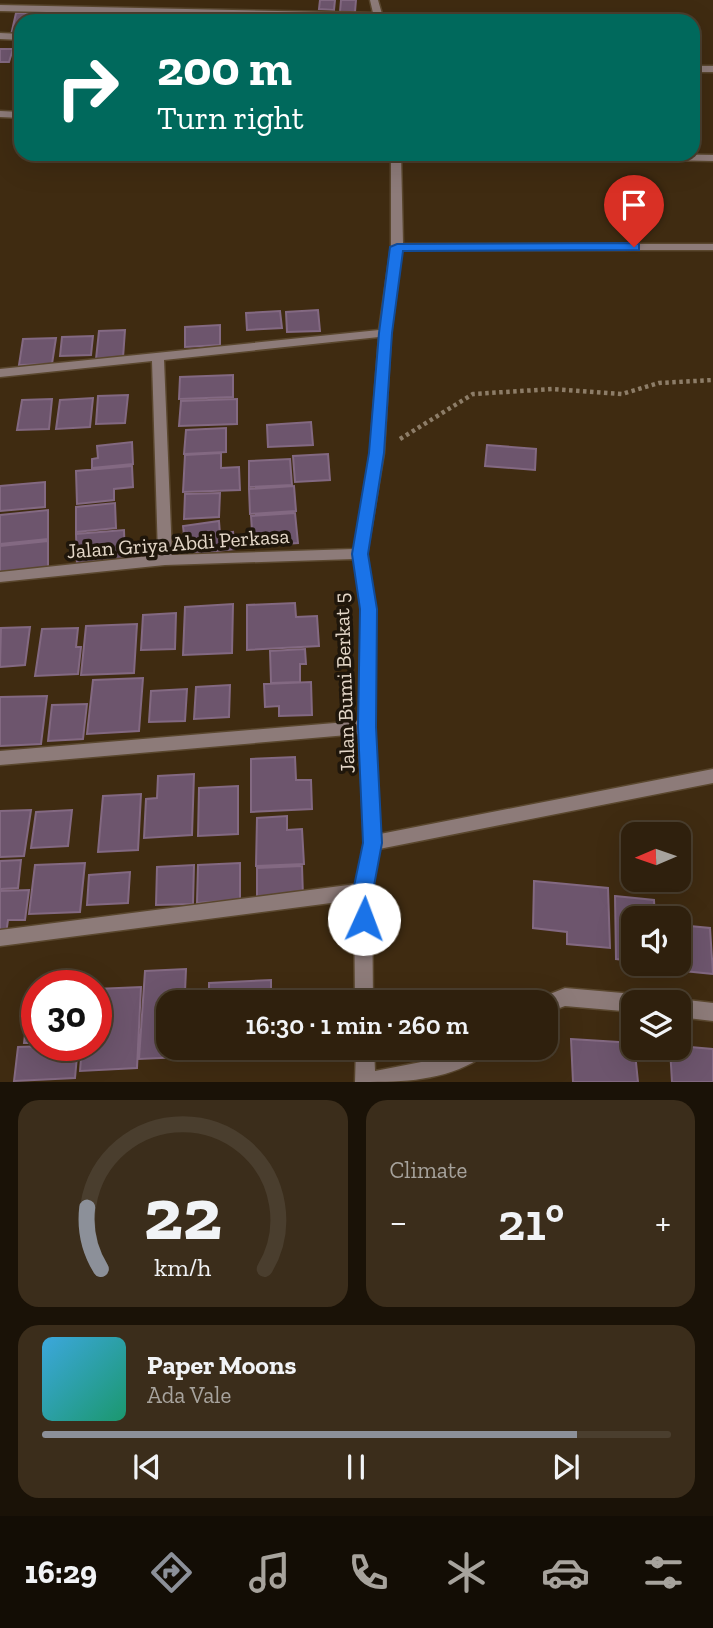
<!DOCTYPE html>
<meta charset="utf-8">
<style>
body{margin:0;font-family:"Zilla Slab",serif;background:#3b2d1b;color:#f1f3f6;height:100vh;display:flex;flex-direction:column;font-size:26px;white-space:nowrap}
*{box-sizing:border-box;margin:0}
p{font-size:23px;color:#a7a39d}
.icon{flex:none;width:38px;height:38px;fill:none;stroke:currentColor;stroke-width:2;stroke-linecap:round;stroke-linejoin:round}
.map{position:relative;height:1082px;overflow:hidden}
.panel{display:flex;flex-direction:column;gap:18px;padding:18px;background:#1a1207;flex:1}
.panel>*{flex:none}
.banner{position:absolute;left:14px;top:14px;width:686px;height:147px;border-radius:21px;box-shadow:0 7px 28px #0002,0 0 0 2px #4a3e2e;background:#00695c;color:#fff;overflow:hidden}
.needle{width:46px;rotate:268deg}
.tools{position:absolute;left:621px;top:822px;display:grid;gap:14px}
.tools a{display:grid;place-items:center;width:70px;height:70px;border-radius:14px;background:#2f200d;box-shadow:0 7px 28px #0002,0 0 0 2px #4a3e2e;font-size:35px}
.speed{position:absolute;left:21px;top:970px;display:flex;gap:14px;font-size:35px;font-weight:700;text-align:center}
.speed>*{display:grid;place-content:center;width:91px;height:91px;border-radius:50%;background:#2f200d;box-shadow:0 7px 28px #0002,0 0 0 2px #4a3e2e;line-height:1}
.speed .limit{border:10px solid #d22;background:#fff;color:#111}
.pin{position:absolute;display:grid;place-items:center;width:60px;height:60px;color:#fff;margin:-72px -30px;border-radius:50% 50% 50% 0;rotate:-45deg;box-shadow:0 0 7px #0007}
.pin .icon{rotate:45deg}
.me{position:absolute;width:77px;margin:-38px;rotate:2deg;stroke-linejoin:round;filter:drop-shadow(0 0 5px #0008)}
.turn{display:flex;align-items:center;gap:24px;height:147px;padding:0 28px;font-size:32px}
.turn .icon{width:91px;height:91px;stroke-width:2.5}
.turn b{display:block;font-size:49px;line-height:60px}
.big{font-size:52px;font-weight:600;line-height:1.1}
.panel .tile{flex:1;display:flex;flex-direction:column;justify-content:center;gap:10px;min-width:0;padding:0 24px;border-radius:21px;background:#3b2d1b}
.panel .dial{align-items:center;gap:0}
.dial svg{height:182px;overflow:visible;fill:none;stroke:#4a3e2e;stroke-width:7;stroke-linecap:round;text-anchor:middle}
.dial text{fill:#f1f3f6;stroke:none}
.song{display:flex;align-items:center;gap:21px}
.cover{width:84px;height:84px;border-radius:10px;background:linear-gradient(135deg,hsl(200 70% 55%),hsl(160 70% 35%))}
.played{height:7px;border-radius:4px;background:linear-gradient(90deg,#8c9099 85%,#4a3e2e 85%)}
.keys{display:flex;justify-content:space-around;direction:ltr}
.heat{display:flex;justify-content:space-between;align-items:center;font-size:38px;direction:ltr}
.panel .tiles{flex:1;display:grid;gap:18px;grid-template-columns:1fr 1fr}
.tile:last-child{grid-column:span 2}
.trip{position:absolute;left:156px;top:990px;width:402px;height:70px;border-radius:21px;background:#2f200d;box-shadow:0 7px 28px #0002,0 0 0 2px #4a3e2e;font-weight:600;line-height:70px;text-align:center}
.tab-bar{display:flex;height:112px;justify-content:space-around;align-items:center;background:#130d05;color:#a7a39d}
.tab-bar .icon{width:49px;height:49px}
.tab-bar .current{color:#8c9099}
.tab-bar b{font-size:32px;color:#f1f3f6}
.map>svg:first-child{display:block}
</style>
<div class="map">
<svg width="713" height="1082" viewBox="0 0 713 1082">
<rect width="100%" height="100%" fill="#3f2b11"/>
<!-- building -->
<path fill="#6d556d" stroke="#836982" stroke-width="2" d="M320 0H335L334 10 319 9Z
M341 0H356L355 12H340Z
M49 12H68L66 19 46 18Z
M16 13H36L34 21H21V35H11Z
M78 13H99L97 21H75Z
M0 49H13L9 62H0Z
M318 310 320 331 287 332 286 312Z
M280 311 282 328 247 330 246 313Z
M220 325V345L185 347V327Z
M125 330 123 358 96 359 99 331Z
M93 336 91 355 60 356 62 337Z
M56 338 52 364 19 365 23 339Z
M233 375V397L179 399 180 377Z
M128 395 125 423 96 424 98 396Z
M93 398 90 427 56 429 60 400Z
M52 399 49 429 17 430 22 400Z
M237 399V424L179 426 181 401Z
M311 422 313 445 268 447 267 425Z
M226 428V452L184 454 186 430Z
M132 442 133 464 92 468V459L98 458 97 446Z
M487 445 536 449 535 470 485 466Z
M221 453V468L239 467 240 490 183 492 185 455Z
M328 454 330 480 295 482 293 456Z
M290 459 292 485 249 487V461Z
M132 466 133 487 114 489V500L77 504 76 471Z
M45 482V507L0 511V486Z
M294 486 296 511 250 514 249 489Z
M220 493 219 517 184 519 185 494Z
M115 503 116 528 76 532V507Z
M48 510V539L0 544V515Z
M295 513 298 543 253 546 251 516Z
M219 521 220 534 233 532 235 549 186 554 183 526Z
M124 530 125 561 77 566 76 534Z
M48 541V568L0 573V546Z
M295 603 296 617 317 616 319 646 247 650V605Z
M233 604 232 653 183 655 185 607Z
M176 613 175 649 141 650 143 615Z
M137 624 134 673 81 675 86 626Z
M30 627 25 665 0 667 1 628Z
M78 628 76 647H81L78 674 35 676 42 629Z
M305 649 306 664H300V682L271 683 270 651Z
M143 678 139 731 87 734 93 680Z
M311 682 312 715 279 716V706L265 707 264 684Z
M230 685 229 717 194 719 196 687Z
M187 689 185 721 149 722 151 691Z
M47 696 41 744 0 746V697Z
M87 704 83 739 48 741 52 705Z
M295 757 296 780H311L312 809 251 812V759Z
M194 774 192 835 144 838 146 799 157 798 158 776Z
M238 786V834L198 836 199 788Z
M141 794 138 850 98 852 103 796Z
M31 810 24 856 0 857V811Z
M72 810 68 846 31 848 36 812Z
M287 816V830L302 829 304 864 256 866 257 818Z
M21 860 18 888 0 889V861Z
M85 863 80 912 29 914 35 865Z
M240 863V900L197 903 198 865Z
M194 865 193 904 156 905 157 867Z
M302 866 303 897 257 900V868Z
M130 872 128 903 87 905 89 875Z
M534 881 608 888 610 948 567 944V932L533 928Z
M29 890 25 920H8L6 934H0V891Z
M615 896 654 900 655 919H634V961L616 959Z
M679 925 710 928 713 974 664 969 663 964H679Z
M186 969 185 992 206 991V1003H168V1048H205V1056L139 1059 145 971Z
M271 980V1003H209V983Z
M141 987 137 1068 80 1071 82 1045H96V989Z
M29 1003H37V1043H24Z
M571 1039 634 1043 638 1082H573Z
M78 1045 75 1078 14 1081 18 1047Z
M679 1046 713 1049V1082H672L670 1048H679Z
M208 1048H272V1054L208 1057Z"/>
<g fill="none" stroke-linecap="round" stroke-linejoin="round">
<defs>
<path id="minor" d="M370 0H378L384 21H374V19L0 11V5L373 13Z
M0 33 21 34V40L0 39Z
M693 66H713V72H693Z
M0 111 21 112V118L0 117Z
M391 154H401L403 244H713V250H402L391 333 384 453 367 554 375 609V727L380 834 713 769V783L379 849 372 891 373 1003H355L354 900 0 946V930L356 884 364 843 359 734 0 765V751L359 721 361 609 354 559 165 565 0 582V572L158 555 152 361 0 377V369L379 330 391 247ZM379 337 370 453 354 549 172 555 164 360Z
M657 154 713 155V161L662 160 658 159Z
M565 988 634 994 640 997 643 1003H634V1012L565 1006 546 1013V1003H537L540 998Z
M679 999 713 1003V1021L679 1017V1003H672Z
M356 1048H374L375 1071 447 1057 461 1048H487C484 1056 479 1058 472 1063 437 1082 396 1082 355 1082Z"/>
</defs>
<!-- minor casing -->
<use href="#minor" stroke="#5a472e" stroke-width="3"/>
<!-- path -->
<path stroke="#8d7d68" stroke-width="4.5" stroke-dasharray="3.5 3.5" stroke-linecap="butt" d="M400 439 473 394 553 389 622 394 659 383 713 380"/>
<!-- minor -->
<use href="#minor" fill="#8d7b79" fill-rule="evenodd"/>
</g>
<!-- route -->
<path fill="#1a73e8" stroke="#114b97" stroke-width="2" d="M634 243 639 244V250L403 251 392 333 384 453 368 554 377 609 376 727 382 843 373 891 374 919 371 926 364 928 357 926 354 919 353 891 363 843 358 727 360 609 352 554 369 453 379 333 390 247 397 244Z"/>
<g text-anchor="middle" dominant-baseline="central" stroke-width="7" stroke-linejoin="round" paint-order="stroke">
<!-- street labels -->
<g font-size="21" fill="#e5d8c9" stroke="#1f160b">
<text transform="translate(178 543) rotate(-4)">Jalan Griya Abdi Perkasa</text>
<text transform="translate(344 683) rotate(-92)">Jalan Bumi Berkat 5</text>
</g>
</g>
</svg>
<div class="tools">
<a><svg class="needle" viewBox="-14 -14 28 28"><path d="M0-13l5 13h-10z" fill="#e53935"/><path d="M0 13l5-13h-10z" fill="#a7a39d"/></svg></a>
<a><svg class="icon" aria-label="sound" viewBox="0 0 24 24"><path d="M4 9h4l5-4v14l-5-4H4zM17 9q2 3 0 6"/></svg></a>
<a><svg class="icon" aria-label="layers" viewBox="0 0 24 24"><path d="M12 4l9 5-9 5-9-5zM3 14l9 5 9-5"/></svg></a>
</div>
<div class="speed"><div class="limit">30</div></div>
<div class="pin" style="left:634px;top:247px;background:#d93025"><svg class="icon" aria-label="arrive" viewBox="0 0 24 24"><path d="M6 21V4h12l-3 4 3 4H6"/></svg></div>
<svg class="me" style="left:364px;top:919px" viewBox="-20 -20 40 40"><circle r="19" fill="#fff"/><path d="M0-13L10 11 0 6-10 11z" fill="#1a73e8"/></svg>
<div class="trip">16:30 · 1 min · 260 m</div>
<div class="banner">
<div class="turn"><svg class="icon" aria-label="right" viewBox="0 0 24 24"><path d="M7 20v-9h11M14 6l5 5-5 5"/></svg><div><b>200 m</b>Turn right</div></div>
</div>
</div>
<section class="panel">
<div class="tiles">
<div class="tile dial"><svg viewBox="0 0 100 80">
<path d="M14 69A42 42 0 1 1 86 69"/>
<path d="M14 69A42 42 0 0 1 8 42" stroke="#8c9099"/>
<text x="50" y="56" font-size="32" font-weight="700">22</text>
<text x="50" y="72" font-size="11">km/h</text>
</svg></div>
<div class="tile"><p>Climate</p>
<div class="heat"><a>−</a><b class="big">21°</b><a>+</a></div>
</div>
<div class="tile">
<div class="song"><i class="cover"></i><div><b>Paper Moons</b><p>Ada Vale</p></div></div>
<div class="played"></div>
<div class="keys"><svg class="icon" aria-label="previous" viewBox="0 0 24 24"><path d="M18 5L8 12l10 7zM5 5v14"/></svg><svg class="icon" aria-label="pause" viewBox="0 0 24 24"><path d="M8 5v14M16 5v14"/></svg><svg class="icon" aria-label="next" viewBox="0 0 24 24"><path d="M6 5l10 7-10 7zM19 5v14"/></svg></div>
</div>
</div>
</section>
<nav class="tab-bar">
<b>16:29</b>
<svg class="icon current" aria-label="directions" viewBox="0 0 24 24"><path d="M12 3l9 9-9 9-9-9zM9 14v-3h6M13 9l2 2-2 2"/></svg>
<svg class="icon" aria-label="music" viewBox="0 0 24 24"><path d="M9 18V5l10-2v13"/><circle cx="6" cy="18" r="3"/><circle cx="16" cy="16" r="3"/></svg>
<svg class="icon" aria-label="phone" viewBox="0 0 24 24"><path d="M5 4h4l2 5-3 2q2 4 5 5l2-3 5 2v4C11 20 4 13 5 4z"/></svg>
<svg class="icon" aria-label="climate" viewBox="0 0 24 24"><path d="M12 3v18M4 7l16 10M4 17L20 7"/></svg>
<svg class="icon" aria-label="car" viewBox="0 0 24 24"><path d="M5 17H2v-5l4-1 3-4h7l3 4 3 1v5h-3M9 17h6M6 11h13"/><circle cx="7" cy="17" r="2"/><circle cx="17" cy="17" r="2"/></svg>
<svg class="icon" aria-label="filters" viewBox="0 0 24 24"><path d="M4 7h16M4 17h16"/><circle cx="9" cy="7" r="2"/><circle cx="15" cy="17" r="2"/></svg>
</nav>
